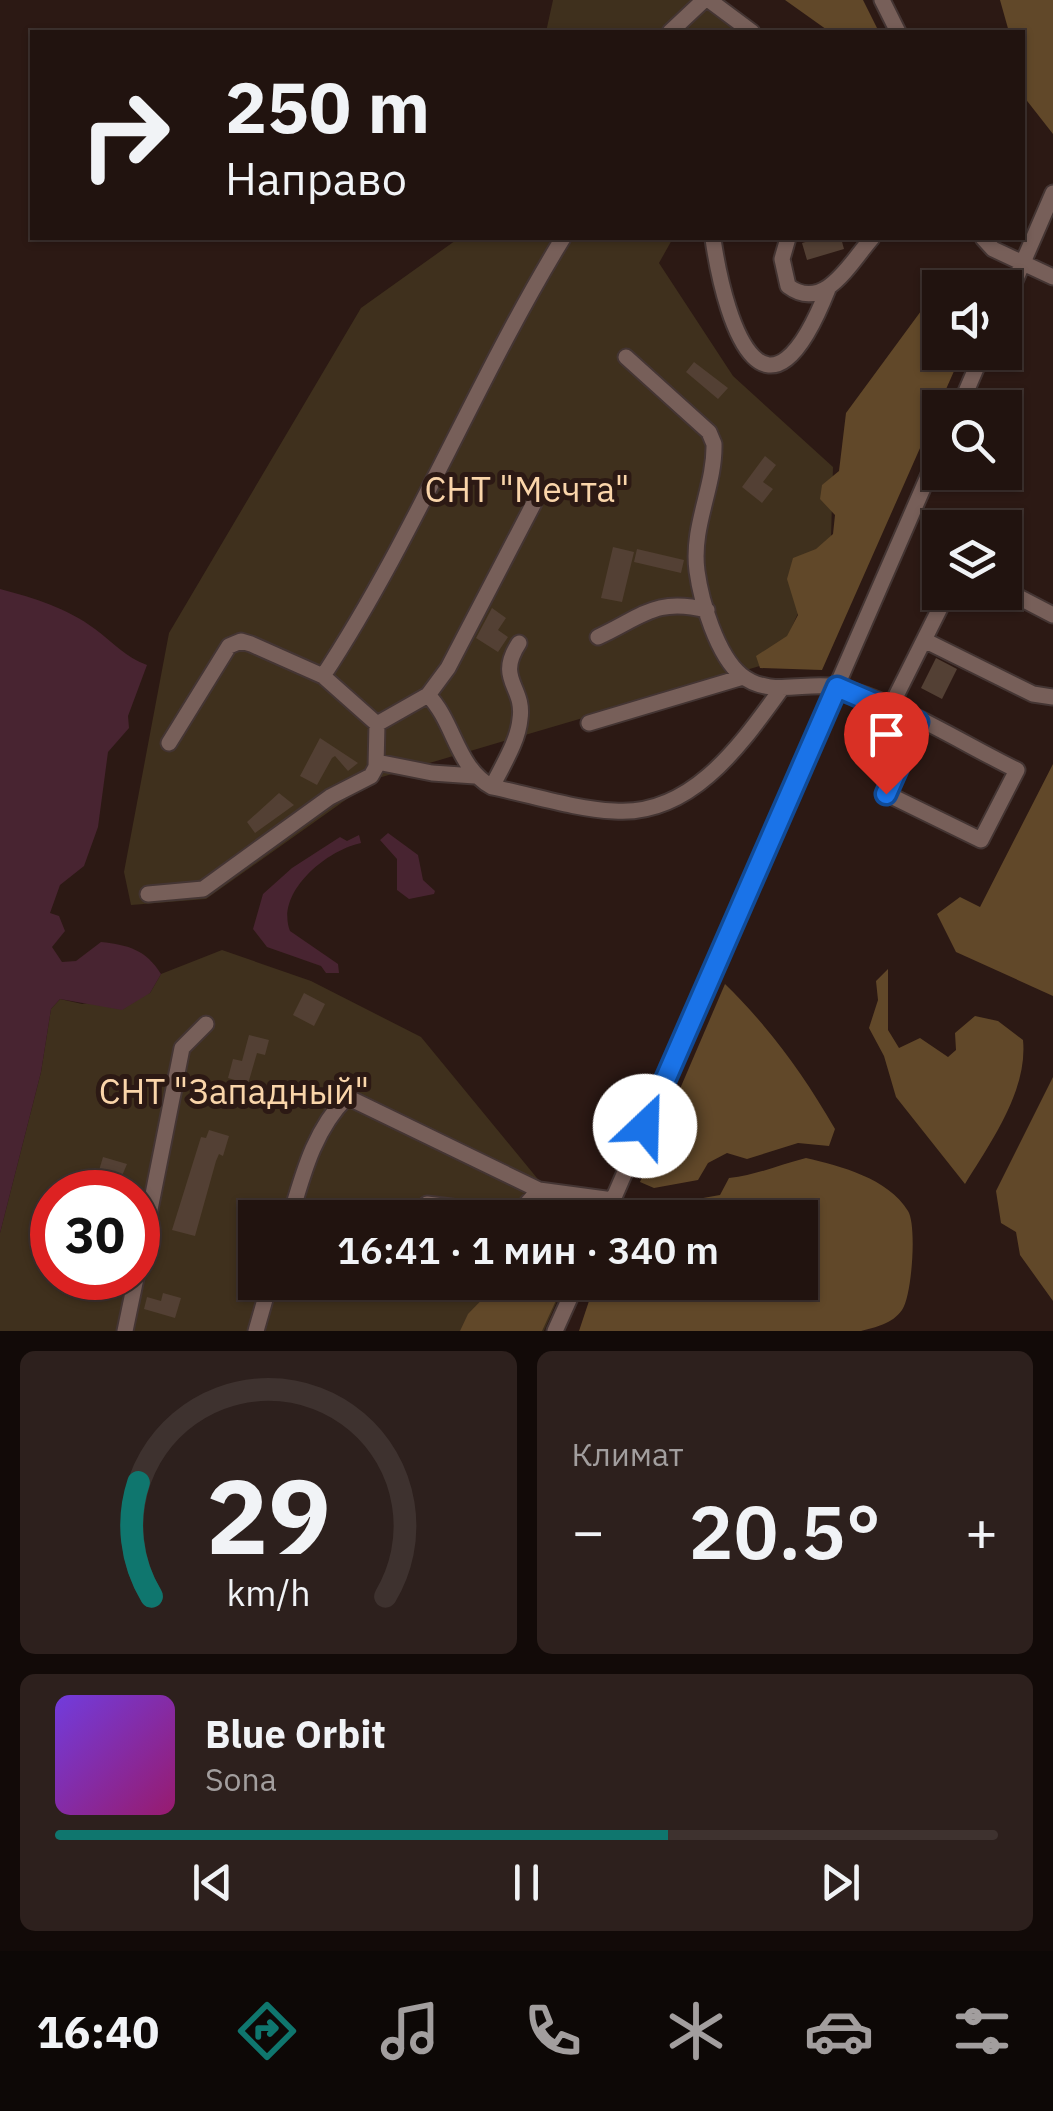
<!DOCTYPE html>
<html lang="ru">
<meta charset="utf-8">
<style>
body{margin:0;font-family:"IBM Plex Sans",sans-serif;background:#2d201d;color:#f1f3f6;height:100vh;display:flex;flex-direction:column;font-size:38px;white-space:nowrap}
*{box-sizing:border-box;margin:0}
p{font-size:32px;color:#a29e9e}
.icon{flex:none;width:55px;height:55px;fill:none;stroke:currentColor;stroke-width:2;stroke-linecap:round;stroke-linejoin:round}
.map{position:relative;height:1331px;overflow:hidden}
.details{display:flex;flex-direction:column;gap:20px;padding:20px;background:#120a08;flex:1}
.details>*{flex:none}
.guide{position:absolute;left:30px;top:30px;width:995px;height:210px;border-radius:0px;box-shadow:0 2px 8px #0004,0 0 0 2px #3e322f;background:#21130f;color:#f1f3f6;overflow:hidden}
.fabs{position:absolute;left:922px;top:270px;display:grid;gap:20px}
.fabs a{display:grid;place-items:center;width:100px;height:100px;border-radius:0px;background:#21130f;box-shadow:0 2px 8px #0004,0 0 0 2px #3e322f;font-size:50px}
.speed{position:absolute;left:30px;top:1170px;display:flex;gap:20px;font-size:50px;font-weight:700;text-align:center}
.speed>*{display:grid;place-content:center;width:130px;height:130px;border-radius:50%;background:#21130f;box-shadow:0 2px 8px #0004,0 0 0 2px #3e322f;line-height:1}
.speed .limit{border:15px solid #d22;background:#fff;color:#111}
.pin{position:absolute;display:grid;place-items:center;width:85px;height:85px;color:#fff;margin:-102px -42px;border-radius:50% 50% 50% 0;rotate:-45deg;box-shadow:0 0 10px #0007}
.pin .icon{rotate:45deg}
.me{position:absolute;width:110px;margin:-55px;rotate:24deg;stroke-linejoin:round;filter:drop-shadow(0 0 8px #0008)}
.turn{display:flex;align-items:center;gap:35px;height:210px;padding:0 30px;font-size:45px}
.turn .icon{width:130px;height:130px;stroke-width:2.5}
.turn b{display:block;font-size:70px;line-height:85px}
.big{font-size:75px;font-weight:600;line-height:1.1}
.details .card{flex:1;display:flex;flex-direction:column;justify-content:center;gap:15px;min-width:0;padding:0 35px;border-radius:15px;background:#2d201d}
.details .dial{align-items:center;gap:0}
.dial svg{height:260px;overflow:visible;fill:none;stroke:#3e322f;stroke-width:7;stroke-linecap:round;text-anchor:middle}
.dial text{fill:#f1f3f6;stroke:none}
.song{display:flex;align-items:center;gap:30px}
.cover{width:120px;height:120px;border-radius:15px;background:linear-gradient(135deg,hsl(260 70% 55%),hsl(320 70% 35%))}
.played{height:10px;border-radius:5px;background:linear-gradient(90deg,#0f766e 65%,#3e322f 65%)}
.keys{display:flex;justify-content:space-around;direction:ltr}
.heat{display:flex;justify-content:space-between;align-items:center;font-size:55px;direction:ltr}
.details .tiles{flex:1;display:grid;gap:20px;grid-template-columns:1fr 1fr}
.card:last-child{grid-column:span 2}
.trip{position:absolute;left:238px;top:1200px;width:580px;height:100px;border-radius:0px;background:#21130f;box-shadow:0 2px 8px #0004,0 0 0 2px #3e322f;font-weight:600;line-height:100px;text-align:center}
.tabs{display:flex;height:160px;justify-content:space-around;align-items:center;background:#0d0806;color:#a29e9e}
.tabs .icon{width:70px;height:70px}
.tabs .selected{color:#0f766e}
.tabs b{font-size:45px;color:#f1f3f6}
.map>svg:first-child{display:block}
</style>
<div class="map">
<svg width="1053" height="1331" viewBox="0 0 1053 1331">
<rect width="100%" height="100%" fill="#2c1914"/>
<!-- green -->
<path fill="#3f301d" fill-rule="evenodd" d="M553 0H698L743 32H546Z
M459 238H673L659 263 733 376 833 467 831 538 777 661 375 779 206 899 131 905 124 872 169 633 361 308Z
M222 950 311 981 421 1037 569 1217 255 1218V1282L565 1283 544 1331H0V1233L41 1072 51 1009 60 999 82 1004 150 993 161 974ZM52 1192H138V1278H52Z"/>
<!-- forest -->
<path fill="#614829" d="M785 0H863L879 32H830Z
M1000 0H1053V134L1024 97 1022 32H1009Z
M946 277 963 287 940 288V352L962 353 822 670 760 668 756 656 787 636 798 615 787 579 793 558 816 549 833 534 835 515 820 499 822 485 839 471 846 413Z
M1053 764V996L956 952 937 914 960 897 980 907Z
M888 969V1030L899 1048 920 1038 948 1057 956 1050 955 1033 975 1016 998 1021 1023 1040C1028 1090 991 1142 965 1184L896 1097 884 1056 869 1028 878 1000 876 981Z
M725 984C769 1027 804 1075 835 1129L829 1146 798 1143 747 1159 727 1153 708 1163 698 1180 654 1188 640 1182Z
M1053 1077V1301L1020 1255 1016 1232 1001 1223 996 1191Z
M806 1158C840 1166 888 1178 908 1211 917 1225 912 1296 902 1310 892 1324 876 1327 861 1331H579L595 1283 800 1282V1218L631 1217 658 1206 720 1195 729 1178C757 1175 778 1165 806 1158Z
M498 1283H564L542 1331H460L468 1314Z"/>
<!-- water -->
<path fill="#482431" d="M0 589C34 598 67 608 95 629 114 643 125 657 147 665L128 716 129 728 108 752 98 827 84 866 60 885 50 913 59 916 65 931 52 947 62 962 76 961 101 942C129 945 146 950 161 974L150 993 122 1010 60 999 51 1009 41 1072 0 1233Z
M388 833 418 855 423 880 435 891 434 894 409 899 397 890V859L380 840Z
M359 835 361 843C327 850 275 892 290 931L338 964 339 973H326L321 966 267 947 253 929 263 894 292 868 340 837 347 841Z"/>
<!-- building -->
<path fill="#534034" d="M819 238H841L844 249 807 260 802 243Z
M694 362 728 388 718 399 686 372Z
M765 456 776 465 763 482 773 489 762 503 742 487Z
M613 547 634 552 622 602 601 598Z
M637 549 684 560 681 573 634 562Z
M492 608 506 618 498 630 508 637 498 652 476 638Z
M936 658 957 669 942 699 921 688Z
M320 738 358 763 348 771 335 756 332 758 317 785 300 776Z
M279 793 294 805 255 833 247 822Z
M304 993 325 1004 314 1026 293 1015Z
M249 1035 269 1040 265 1055 257 1053 248 1084 228 1078 233 1059 242 1061Z
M209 1130 229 1136 223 1156 219 1154 216 1161 195 1236 172 1230 201 1137 206 1138Z
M103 1157 127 1164 116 1190 95 1184Z
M163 1293 181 1298 175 1318 144 1309 147 1297 161 1301Z"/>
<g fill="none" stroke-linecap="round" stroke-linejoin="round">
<defs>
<path id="minor" d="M709 0 752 32
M882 0 898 32
M670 32 704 0
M788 238 782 259 788 286C824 313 850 263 872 238
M983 238 993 249 1053 277
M713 239C727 334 768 441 828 289
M1005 304 1053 193
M626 357 709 432 714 444C715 487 691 526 697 571 701 601 717 655 741 675 769 698 806 681 837 687 890 697 967 746 1017 770L981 840 887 794 918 722
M959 408 983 352
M534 503 448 668 428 695 377 724 323 676C415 536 476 380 563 238
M1005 590 1053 615
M598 637C642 617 655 597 707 610
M924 640 1033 694 1053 697
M428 695C455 723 456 767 492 787 532 795 574 809 614 811 692 817 742 743 782 688
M890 708 948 592
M589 723 743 677
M169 743 229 646 241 641 251 644 323 676
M377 762 432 773 475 776
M492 787C502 766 518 742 520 719 525 686 495 680 519 643
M148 894 203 889 330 797 371 776 376 767 377 724
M290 1218C303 1174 314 1130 347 1097L539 1190 613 1200
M413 1218 427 1204 459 1208 480 1218
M514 1218 539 1190
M605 1218 940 449
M138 1270 182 1048 206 1024
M125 1331 136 1278
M256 1331 270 1282
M555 1331 577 1282"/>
</defs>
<!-- minor casing -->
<use href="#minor" stroke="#443533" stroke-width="19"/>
<!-- minor -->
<use href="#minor" stroke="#775f59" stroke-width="15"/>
</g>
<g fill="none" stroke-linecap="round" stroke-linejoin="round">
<defs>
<path id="route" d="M645 1126 837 687 918 722 886 794"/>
</defs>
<!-- route casing -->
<use href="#route" stroke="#114b97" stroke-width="25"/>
<!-- route -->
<use href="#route" stroke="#1a73e8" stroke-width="18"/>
</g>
<g text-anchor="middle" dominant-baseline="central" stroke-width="10" stroke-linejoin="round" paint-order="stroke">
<!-- park labels -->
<g font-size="35" fill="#fad5aa" stroke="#2c1914">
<text x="527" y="489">СНТ "Мечта"</text>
<text x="234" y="1091">СНТ "Западный"</text>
</g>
</g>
</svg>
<div class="fabs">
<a><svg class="icon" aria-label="sound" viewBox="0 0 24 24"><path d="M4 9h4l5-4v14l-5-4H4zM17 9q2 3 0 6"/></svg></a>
<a><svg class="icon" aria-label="search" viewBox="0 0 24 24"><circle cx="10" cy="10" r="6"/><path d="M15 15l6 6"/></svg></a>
<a><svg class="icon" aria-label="layers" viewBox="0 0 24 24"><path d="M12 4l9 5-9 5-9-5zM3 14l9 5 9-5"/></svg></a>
</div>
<div class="speed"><div class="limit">30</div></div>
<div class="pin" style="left:886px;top:794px;background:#d93025"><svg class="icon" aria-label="arrive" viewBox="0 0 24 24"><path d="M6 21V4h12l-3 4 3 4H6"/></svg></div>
<svg class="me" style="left:645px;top:1126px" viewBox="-20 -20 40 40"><circle r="19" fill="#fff"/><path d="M0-13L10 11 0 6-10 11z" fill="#1a73e8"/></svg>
<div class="trip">16:41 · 1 мин · 340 m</div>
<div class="guide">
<div class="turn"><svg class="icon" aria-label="right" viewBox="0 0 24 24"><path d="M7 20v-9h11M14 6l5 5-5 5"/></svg><div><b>250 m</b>Направо</div></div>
</div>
</div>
<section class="details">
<div class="tiles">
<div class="card dial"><svg viewBox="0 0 100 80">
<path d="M14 69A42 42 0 1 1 86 69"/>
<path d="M14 69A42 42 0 0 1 10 34" stroke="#0f766e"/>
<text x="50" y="56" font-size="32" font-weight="700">29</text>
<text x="50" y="72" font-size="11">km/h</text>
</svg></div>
<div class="card"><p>Климат</p>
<div class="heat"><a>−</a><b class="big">20.5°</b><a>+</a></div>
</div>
<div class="card">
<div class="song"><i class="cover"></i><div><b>Blue Orbit</b><p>Sona</p></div></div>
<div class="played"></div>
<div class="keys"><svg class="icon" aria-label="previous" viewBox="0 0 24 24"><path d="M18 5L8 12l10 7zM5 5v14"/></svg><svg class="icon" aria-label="pause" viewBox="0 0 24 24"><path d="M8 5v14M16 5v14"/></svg><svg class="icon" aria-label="next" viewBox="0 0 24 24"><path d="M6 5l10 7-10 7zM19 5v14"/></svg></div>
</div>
</div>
</section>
<nav class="tabs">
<b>16:40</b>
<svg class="icon selected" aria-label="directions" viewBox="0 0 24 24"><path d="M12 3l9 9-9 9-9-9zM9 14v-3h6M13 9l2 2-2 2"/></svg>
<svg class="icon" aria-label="music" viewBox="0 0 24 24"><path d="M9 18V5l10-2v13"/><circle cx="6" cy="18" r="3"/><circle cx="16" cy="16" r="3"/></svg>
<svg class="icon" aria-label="phone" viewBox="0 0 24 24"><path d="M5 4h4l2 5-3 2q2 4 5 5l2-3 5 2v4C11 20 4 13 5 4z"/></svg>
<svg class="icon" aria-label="climate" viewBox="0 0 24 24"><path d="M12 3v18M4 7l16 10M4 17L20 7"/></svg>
<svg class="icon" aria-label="car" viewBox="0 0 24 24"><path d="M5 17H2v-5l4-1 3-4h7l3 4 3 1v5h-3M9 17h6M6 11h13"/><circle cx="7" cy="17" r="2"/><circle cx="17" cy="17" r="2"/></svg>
<svg class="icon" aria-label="filters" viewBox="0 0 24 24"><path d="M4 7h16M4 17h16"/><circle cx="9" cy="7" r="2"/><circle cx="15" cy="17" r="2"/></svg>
</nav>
